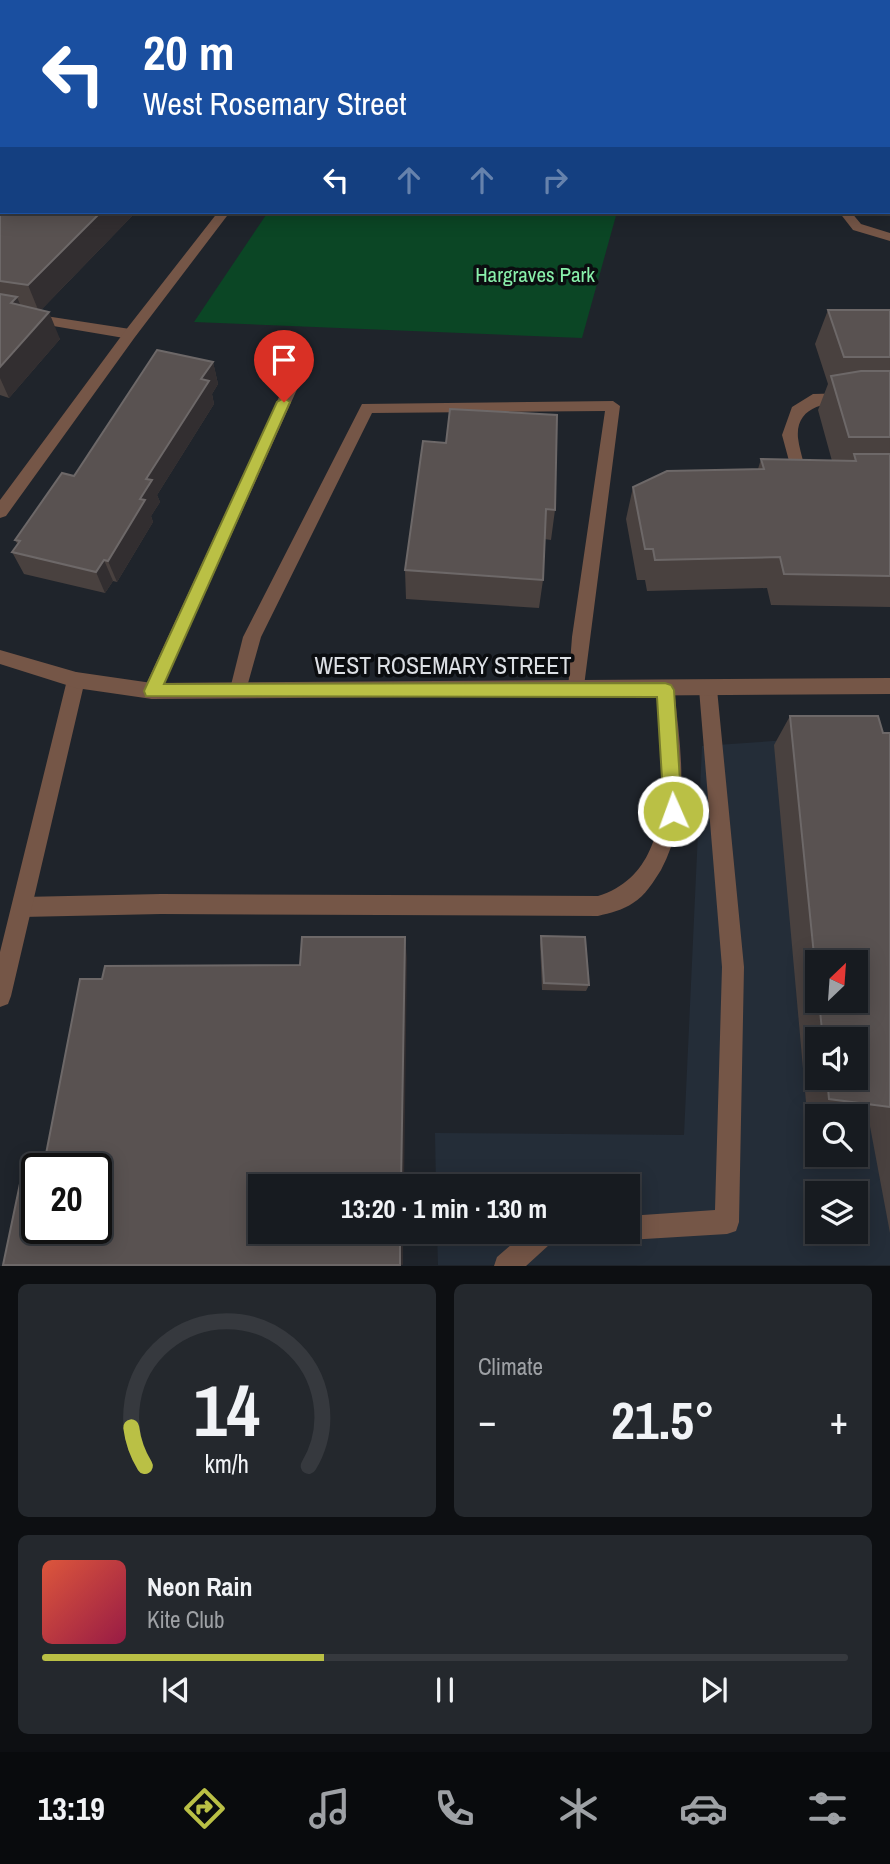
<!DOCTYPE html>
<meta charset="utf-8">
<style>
body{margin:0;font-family:"Archivo Narrow",sans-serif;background:#24282d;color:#f1f3f6;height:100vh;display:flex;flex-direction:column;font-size:26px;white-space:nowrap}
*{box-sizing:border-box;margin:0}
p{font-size:23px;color:#9ea1a5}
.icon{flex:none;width:38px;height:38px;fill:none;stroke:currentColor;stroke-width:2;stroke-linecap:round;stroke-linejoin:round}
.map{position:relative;height:1266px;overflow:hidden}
.details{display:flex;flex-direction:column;gap:18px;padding:18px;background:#0d0f12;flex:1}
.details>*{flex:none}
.banner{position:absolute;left:0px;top:0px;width:891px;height:214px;box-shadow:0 4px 18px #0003,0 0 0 2px #36393e;background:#1a4fa0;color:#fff;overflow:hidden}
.needle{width:46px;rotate:25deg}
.fabs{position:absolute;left:805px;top:950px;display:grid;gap:14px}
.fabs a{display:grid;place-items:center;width:63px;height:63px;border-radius:0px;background:#171b20;box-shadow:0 4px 18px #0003,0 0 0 2px #36393e;font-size:35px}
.speed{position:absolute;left:21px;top:1153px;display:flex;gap:14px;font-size:35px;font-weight:700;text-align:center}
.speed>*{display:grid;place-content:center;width:91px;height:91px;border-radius:50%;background:#171b20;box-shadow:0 4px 18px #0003,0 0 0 2px #36393e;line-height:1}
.speed .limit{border:4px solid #111;border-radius:10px;background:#fff;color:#111}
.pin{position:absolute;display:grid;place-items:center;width:60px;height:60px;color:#fff;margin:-72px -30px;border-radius:50% 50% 50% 0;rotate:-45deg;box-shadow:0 0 7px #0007}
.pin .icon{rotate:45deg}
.me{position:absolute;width:77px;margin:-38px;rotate:358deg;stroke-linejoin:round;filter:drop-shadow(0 0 5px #0008)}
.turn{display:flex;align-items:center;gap:24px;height:147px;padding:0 28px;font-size:32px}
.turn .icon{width:91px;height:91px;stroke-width:2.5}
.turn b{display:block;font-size:49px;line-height:60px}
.lanes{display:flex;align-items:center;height:66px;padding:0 28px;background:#0003;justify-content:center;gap:35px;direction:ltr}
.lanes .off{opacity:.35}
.big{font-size:52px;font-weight:700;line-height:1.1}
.details .card{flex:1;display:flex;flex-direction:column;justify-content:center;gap:10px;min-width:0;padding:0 24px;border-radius:10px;background:#24282d}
.details .dial{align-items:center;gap:0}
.dial svg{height:182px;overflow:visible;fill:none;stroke:#36393e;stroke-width:7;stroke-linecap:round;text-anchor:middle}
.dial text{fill:#f1f3f6;stroke:none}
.song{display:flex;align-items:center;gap:21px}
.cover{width:84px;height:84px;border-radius:10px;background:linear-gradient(135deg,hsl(10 70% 55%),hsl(340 70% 35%))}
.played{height:7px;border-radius:4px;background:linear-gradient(90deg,#bac045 35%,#36393e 35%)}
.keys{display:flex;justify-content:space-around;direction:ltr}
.heat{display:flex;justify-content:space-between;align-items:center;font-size:38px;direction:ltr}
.details .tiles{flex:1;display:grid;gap:18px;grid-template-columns:1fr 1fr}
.card:last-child{grid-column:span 2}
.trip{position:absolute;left:248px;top:1174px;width:392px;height:70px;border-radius:0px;background:#171b20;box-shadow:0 4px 18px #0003,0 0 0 2px #36393e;font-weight:700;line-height:70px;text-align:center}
.tabs{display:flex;height:112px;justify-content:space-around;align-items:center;background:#090b0d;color:#9ea1a5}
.tabs .icon{width:49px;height:49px}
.tabs .active{color:#bac045}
.tabs b{font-size:32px;color:#f1f3f6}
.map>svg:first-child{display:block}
</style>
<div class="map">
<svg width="890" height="1266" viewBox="0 0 890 1266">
<rect width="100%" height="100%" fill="#1f242b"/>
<!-- built -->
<path fill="#242d38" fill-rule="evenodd" d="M890 733V1265H438L437 1232H628V1186H436L435 1133 684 1135 702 746ZM817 962H856V1001H817ZM817 1040H856V1078H817ZM817 1116H856V1155H817ZM817 1194H856V1232H817Z"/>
<!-- green -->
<path fill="#0b4625" d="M268 212H617L582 338 194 322Z"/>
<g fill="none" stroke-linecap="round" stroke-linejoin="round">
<!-- service -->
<path fill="#755647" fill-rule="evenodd" d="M889 179H890V187H889Z
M839 212H851L861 224 890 233V241L853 230Z
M0 309 130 329 137 334 130 339 0 317Z
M305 351 312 356 161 691 158 696 152 699 146 696 143 691 298 356Z
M890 392V402C860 403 794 392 798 438 799 447 802 456 804 465L818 469 820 473 812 479 792 472 782 435 792 407 813 394Z
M613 401 620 406 583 694 577 697 571 694 568 689 572 637 605 411 372 413 261 637 245 694 239 697 233 694 230 689 243 637 362 404Z
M708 681 714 684 717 689 744 967 739 1222 736 1231 727 1234 628 1240 619 1237 617 1232H628V1216L715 1210 722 967 699 689 702 684Z
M665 682 671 685 674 690C681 751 691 814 661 870 654 881 645 896 633 903 623 910 610 913 598 916L161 914 22 917 15 914 12 907 15 900 22 897 161 894 598 896C681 871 663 757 656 690L659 685Z
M526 1232H570L567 1241 549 1245 526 1266H494L497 1257Z"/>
<!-- minor -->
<path fill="#755647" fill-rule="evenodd" d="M407 0H417L406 2Z
M218 212H230L135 337 6 516 0 518V500L125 331Z
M76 672 82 675 85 680 11 996 8 1004 0 1007V952L67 680 70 675Z"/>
<!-- tertiary -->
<path fill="#755647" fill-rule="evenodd" d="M0 650 76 672 152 683 890 678V694L152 699 76 688 0 664Z"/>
</g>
<!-- wall -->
<path fill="#49413f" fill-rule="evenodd" d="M723 0H838L837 2H735Z
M0 205 2 212H136L41 310 60 339 9 398 0 395Z
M828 310H890V607L771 605 767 588 647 591 645 580H637L626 519 633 487 758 469 761 459 832 461 818 410 828 384 815 344Z
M213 362 218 384 212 394 214 404 157 495 160 502 151 516 153 522 117 582 113 581 105 593 24 574 12 552 18 545 15 540 74 476Z
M423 441 555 510 551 540 544 539 543 580 539 608 406 599 405 570Z
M790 716 883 733H890V1233L869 1121 856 1120V1116H832L807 1113 774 745ZM817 962 856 1001H817ZM817 1040H856V1078H817Z
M541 936 589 985 586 991 542 990 540 943Z"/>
<!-- shaded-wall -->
<path fill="#322e30" d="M2 19V51L0 52V20Z
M101 212H136L39 312 28 285Z
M17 297 28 324 11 303Z
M49 312 60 339 9 398 0 378V367Z
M213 362 218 384 212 394 214 404 157 495 160 502 151 516 153 522 117 582 108 561 140 499 146 479 201 379Z
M104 560 113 581 105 593 96 572Z
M405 937 407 958 404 1186H401Z
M400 1232H403V1265H400Z"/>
<!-- building -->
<path fill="#595251" stroke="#6d6868" stroke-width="2" fill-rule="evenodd" d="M0 0H217L225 2H2V19L0 20Z
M509 0H720L719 2H508Z
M0 205H2V212H101L28 285 0 281Z
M0 294 17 297 11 303 49 312 0 367Z
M828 310H890V357H844Z
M157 350 213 362 201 379 209 381 146 479 152 480 140 499 145 500 108 561 104 560 96 572 12 552 20 541 15 540 62 473 74 476Z
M861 371H890V437H849L831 376Z
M450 409 557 415 555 510 546 509 543 580 405 570 423 441 446 443Z
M854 454H890V576L784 574 780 557 655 560 653 549H645L633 487 667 471 764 469 761 459 856 461Z
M790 716H878L883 733H890V1107L829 1099 827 1078H856V1040H823L819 1001H856V962H817V985Z
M541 936 585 937 589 985 544 983Z
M302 937H405L401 1186H261V1232H400V1265H3L26 1155 46 1154 80 979H102L105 966 300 965ZM37 1169H96V1228H37Z"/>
<!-- route -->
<path fill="#bac045" stroke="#797d2d" stroke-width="2" d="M284 398 290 402 164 684 665 683 671 685 674 690 682 811 679 817 673 819 666 817 664 811 657 697 146 696 144 691 277 402Z"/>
<g text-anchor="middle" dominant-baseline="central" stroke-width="7" stroke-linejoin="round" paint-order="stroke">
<!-- far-park labels -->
<g font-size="21" fill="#89f0ab" stroke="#0b0d10">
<text x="535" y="274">Hargraves Park</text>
</g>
<!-- street labels -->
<g font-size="24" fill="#dcdfe4" stroke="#0b0d10">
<text x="443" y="665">WEST ROSEMARY STREET</text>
</g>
</g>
</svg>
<div class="fabs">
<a><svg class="needle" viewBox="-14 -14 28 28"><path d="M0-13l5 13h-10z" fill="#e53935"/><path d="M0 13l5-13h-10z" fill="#9ea1a5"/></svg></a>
<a><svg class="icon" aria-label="sound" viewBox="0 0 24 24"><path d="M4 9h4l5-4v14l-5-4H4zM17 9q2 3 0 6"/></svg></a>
<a><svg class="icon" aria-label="search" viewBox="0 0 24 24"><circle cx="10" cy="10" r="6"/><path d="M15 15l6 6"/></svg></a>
<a><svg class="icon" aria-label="layers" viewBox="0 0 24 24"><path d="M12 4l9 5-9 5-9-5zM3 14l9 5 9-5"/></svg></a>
</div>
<div class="speed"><div class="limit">20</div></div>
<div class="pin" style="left:284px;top:402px;background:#d93025"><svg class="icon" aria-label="arrive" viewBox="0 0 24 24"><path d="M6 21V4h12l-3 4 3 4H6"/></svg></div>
<svg class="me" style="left:673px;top:811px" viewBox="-20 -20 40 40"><circle r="17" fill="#bac045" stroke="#fff" stroke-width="3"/><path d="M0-11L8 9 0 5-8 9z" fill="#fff"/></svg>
<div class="trip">13:20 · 1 min · 130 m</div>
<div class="banner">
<div class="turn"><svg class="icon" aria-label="left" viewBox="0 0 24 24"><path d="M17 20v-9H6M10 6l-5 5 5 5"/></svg><div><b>20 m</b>West Rosemary Street</div></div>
<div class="lanes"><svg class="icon" aria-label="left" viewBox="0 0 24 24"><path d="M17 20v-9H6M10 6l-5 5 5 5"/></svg><svg class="icon off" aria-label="ahead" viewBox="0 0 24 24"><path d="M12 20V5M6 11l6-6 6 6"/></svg><svg class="icon off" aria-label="ahead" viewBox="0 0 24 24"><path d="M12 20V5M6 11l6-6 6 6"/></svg><svg class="icon off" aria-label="right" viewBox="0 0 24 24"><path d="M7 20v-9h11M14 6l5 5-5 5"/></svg></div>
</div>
</div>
<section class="details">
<div class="tiles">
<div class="card dial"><svg viewBox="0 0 100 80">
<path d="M14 69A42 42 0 1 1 86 69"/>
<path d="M14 69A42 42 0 0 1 8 52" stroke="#bac045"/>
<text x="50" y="56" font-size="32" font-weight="700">14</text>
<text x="50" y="72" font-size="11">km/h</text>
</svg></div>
<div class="card"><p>Climate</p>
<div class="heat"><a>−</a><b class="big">21.5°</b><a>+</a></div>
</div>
<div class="card">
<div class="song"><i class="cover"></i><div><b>Neon Rain</b><p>Kite Club</p></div></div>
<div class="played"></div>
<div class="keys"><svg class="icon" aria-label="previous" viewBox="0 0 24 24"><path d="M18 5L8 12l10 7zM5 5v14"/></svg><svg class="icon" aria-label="pause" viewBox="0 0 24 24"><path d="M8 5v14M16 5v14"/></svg><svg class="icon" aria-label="next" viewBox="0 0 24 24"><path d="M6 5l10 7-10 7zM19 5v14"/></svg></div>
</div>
</div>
</section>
<nav class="tabs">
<b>13:19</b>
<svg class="icon active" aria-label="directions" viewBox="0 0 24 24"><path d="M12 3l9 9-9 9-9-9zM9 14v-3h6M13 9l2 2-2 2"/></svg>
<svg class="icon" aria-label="music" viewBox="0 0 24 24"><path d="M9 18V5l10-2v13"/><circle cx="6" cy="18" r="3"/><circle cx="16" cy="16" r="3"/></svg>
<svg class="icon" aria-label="phone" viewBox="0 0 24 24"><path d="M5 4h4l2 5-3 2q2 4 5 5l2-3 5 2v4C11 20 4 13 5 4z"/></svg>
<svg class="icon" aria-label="climate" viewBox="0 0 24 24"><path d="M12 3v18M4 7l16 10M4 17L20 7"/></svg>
<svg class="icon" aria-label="car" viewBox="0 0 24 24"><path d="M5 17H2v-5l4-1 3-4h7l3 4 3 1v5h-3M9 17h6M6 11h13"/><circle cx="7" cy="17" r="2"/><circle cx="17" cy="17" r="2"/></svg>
<svg class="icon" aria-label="filters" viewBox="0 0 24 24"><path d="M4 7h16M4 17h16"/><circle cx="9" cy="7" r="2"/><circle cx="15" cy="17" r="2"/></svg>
</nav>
